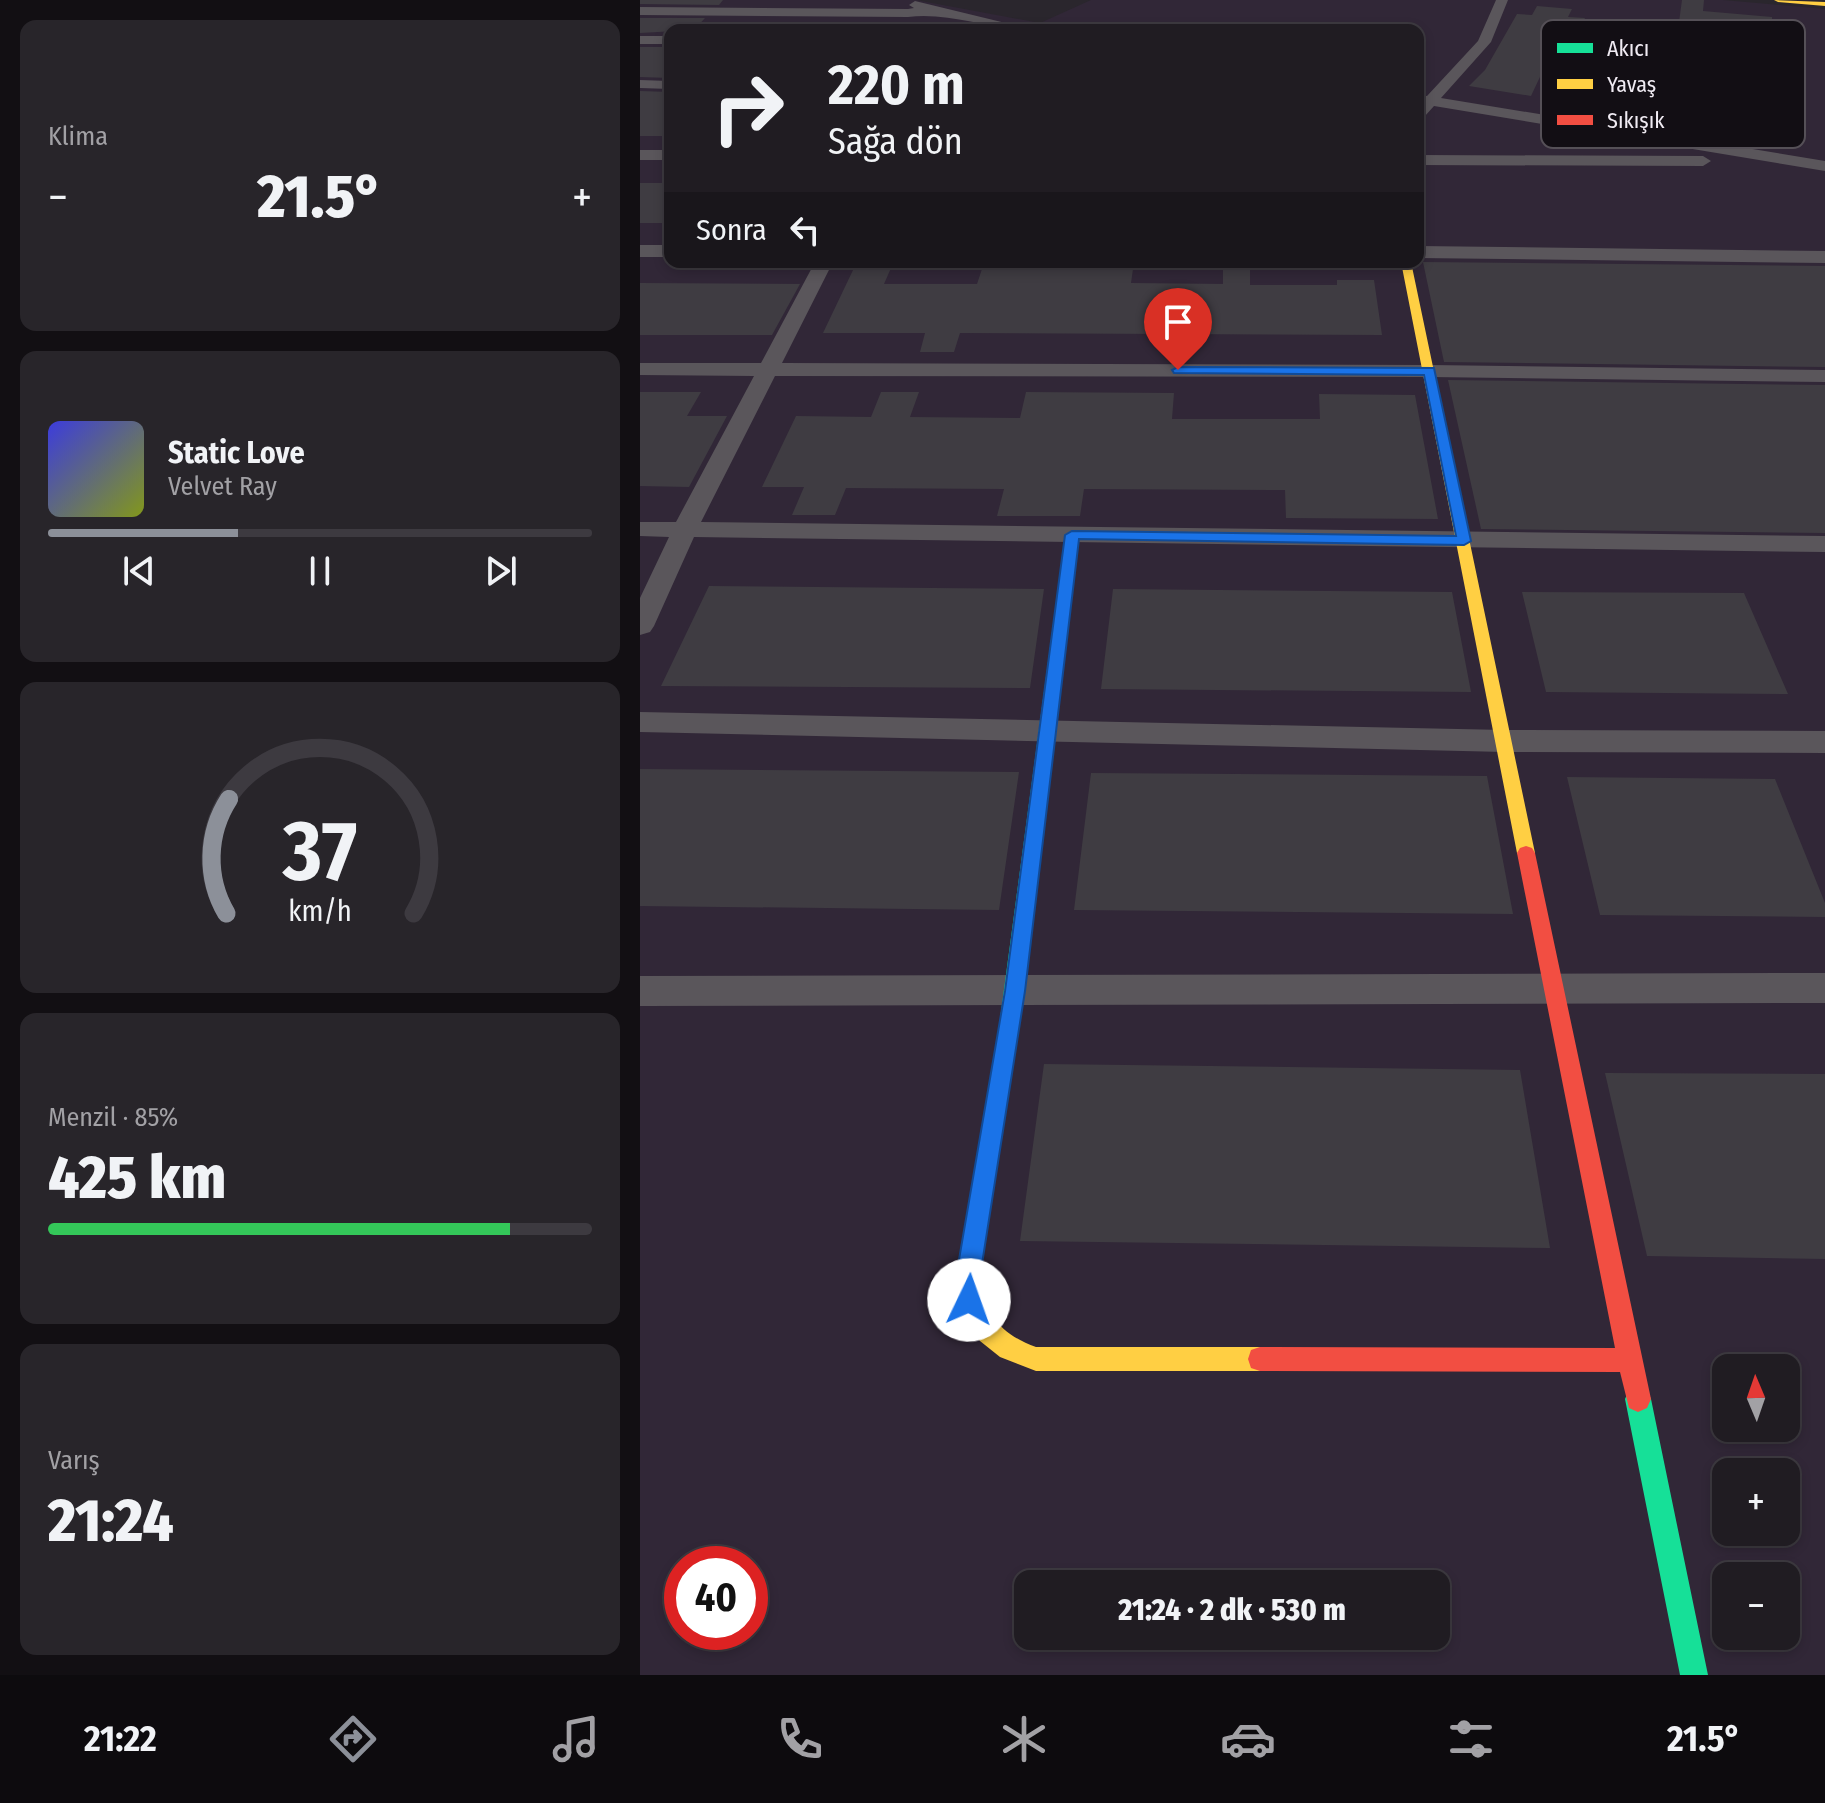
<!DOCTYPE html>
<html lang="tr">
<meta charset="utf-8">
<style>
body{margin:0;font-family:"Fira Sans Condensed",sans-serif;background:#28252a;color:#f1f3f6;height:100vh;display:flex;flex-direction:column;font-size:30px;white-space:nowrap}
*{box-sizing:border-box;margin:0}
p{font-size:26px;color:#a2a1a5}
.icon{flex:none;width:44px;height:44px;fill:none;stroke:currentColor;stroke-width:2;stroke-linecap:round;stroke-linejoin:round}
.map{position:relative;flex:1;overflow:hidden}
.sheet{display:flex;flex-direction:column;gap:20px;padding:20px;background:#120f13;width:640px}
.sheet>*{flex:none}
.guide{position:absolute;left:24px;top:24px;width:760px;height:244px;border-radius:16px;box-shadow:0 4px 12px #0003,0 0 0 2px #3d3a40;background:#201c22;color:#f1f3f6;overflow:hidden}
.needle{width:52px;rotate:358deg}
.controls{position:absolute;left:1072px;top:1354px;display:grid;gap:16px}
.controls a{display:grid;place-items:center;width:88px;height:88px;border-radius:16px;background:#201c22;box-shadow:0 4px 12px #0003,0 0 0 2px #3d3a40;font-size:40px}
.speed{position:absolute;left:24px;top:1546px;display:flex;gap:16px;font-size:40px;font-weight:700;text-align:center}
.speed>*{display:grid;place-content:center;width:104px;height:104px;border-radius:50%;background:#201c22;box-shadow:0 4px 12px #0003,0 0 0 2px #3d3a40;line-height:1}
.speed .limit{border:12px solid #d22;background:#fff;color:#111}
.pin{position:absolute;display:grid;place-items:center;width:68px;height:68px;color:#fff;margin:-82px -34px;border-radius:50% 50% 50% 0;rotate:-45deg;box-shadow:0 0 8px #0007}
.pin .icon{rotate:45deg}
.me{position:absolute;width:88px;margin:-44px;rotate:3deg;stroke-linejoin:round;filter:drop-shadow(0 0 6px #0008)}
.turn{display:flex;align-items:center;gap:28px;height:168px;padding:0 32px;font-size:36px}
.turn .icon{width:104px;height:104px;stroke-width:2.5}
.turn b{display:block;font-size:56px;line-height:68px}
.then{display:flex;align-items:center;height:76px;padding:0 32px;background:#0003;gap:16px;font-size:30px}
.big{font-size:60px;font-weight:800;line-height:1.1}
.sheet .tile{flex:1;display:flex;flex-direction:column;justify-content:center;gap:12px;min-width:0;padding:0 28px;border-radius:16px;background:#28252a}
.sheet .dial{align-items:center;gap:0}
.dial svg{height:208px;overflow:visible;fill:none;stroke:#3d3a40;stroke-width:7;stroke-linecap:round;text-anchor:middle}
.dial text{fill:#f1f3f6;stroke:none}
.song{display:flex;align-items:center;gap:24px}
.cover{width:96px;height:96px;border-radius:12px;background:linear-gradient(135deg,hsl(240 70% 55%),hsl(70 70% 35%))}
.played{height:8px;border-radius:4px;background:linear-gradient(90deg,#8c9099 35%,#3d3a40 35%)}
.keys{display:flex;justify-content:space-around;direction:ltr}
.heat{display:flex;justify-content:space-between;align-items:center;font-size:44px;direction:ltr}
.charge{height:12px;border-radius:6px;background:linear-gradient(90deg,#34c759 85%,#3d3a40 0)}
.trip{position:absolute;left:374px;top:1570px;width:436px;height:80px;border-radius:16px;background:#201c22;box-shadow:0 4px 12px #0003,0 0 0 2px #3d3a40;font-weight:800;line-height:80px;text-align:center}
.menu{display:flex;height:128px;justify-content:space-around;align-items:center;background:#0d0b0e;color:#a2a1a5}
.menu .icon{width:56px;height:56px}
.menu .active{color:#8c9099}
.menu b{font-size:36px;color:#f1f3f6}
main{display:flex;flex:1;min-height:0}
.map>svg:first-child{display:block}
</style>
<main>
<section class="sheet">
<div class="tile"><p>Klima</p>
<div class="heat"><a>−</a><b class="big">21.5°</b><a>+</a></div>
</div>
<div class="tile">
<div class="song"><i class="cover"></i><div><b>Static Love</b><p>Velvet Ray</p></div></div>
<div class="played"></div>
<div class="keys"><svg class="icon" aria-label="previous" viewBox="0 0 24 24"><path d="M18 5L8 12l10 7zM5 5v14"/></svg><svg class="icon" aria-label="pause" viewBox="0 0 24 24"><path d="M8 5v14M16 5v14"/></svg><svg class="icon" aria-label="next" viewBox="0 0 24 24"><path d="M6 5l10 7-10 7zM19 5v14"/></svg></div>
</div>
<div class="tile dial"><svg viewBox="0 0 100 80">
<path d="M14 69A42 42 0 1 1 86 69"/>
<path d="M14 69A42 42 0 0 1 15 25" stroke="#8c9099"/>
<text x="50" y="56" font-size="32" font-weight="700">37</text>
<text x="50" y="72" font-size="11">km/h</text>
</svg></div>
<div class="tile"><p>Menzil · 85%</p><b class="big">425 km</b><div class="charge"></div></div>
<div class="tile"><p>Varış</p><b class="big">21:24</b></div>
</section>
<div class="map">
<svg width="1185" height="1675" viewBox="0 0 1185 1675">
<rect width="100%" height="100%" fill="#2a262d"/>
<!-- built -->
<path fill="#312737" fill-rule="evenodd" d="M0 0H276L400 23 451 0H1083L1185 9V1675H0ZM30 30H778V262H30ZM1086 1368H1146V1428H1086ZM1086 1472H1146V1532H1086ZM42 1564H110V1632H42ZM1086 1576H1146V1636H1086ZM388 1584H796V1636H388Z"/>
<!-- building -->
<path fill="#3f3c42" d="M0 0H83L79 5 0 4Z
M1042 0H1064L1063 11 1132 17 1133 50 1154 52 1157 102 1141 135 1057 121 1058 42 1008 115 949 105 963 53 1034 59Z
M897 6 932 9 928 17 945 18 931 49 914 47 891 96 829 86 845 70 877 14 892 15Z
M0 18H65L54 30 0 33Z
M0 47H30V78L0 77Z
M0 91 30 92V136H0Z
M0 183H30V223H0Z
M783 262 1185 266V367L804 362Z
M214 268H251L244 284H337L342 269H493L491 283 583 284V269H610V285H697V280H734L742 335 320 333 314 352H280L285 333H183Z
M0 283 160 284 132 335H0Z
M808 380 1185 385V533L841 529Z
M0 392H61L47 416H87L49 487 0 486Z
M241 392H279L270 417 380 418 386 392 534 393 532 419H680L679 394 775 395 798 519 646 518 645 490 444 489 440 516H357L364 489 206 488 195 515H152L164 487H122L156 416 231 417Z
M69 586 404 589 390 688 21 686Z
M473 589 812 592 831 692 461 689Z
M882 592 1104 593 1148 694 906 692Z
M0 769 379 772 359 910 0 906Z
M451 773 847 776 873 914 434 910Z
M927 777 1135 779 1185 903V917L960 915Z
M404 1064 880 1070 910 1248 380 1241Z
M965 1073 1185 1074V1259L1007 1256Z"/>
<g fill="none" stroke-linecap="round" stroke-linejoin="round">
<!-- street -->
<path fill="#5a565b" fill-rule="evenodd" d="M856 0H868L851 42 801 98 1185 161V171L794 106 785 116 778 117V95L787 96 838 41Z
M275 1 394 30C349 30 312 12 268 17L0 15V7L268 9 274 8 269 5Z
M0 36H30V44H0Z
M0 80 30 81V89L0 88Z
M0 150H30V160H0Z
M778 155 1063 156 1071 161 1063 166 778 165Z
M0 245H30V257H0Z
M778 246 1185 251V263L778 258Z
M175 262H193L142 363 790 365 1185 370V382L790 377 135 376 61 522 1185 536V552L54 537 14 626 10 632 0 635V598L29 537 0 536V522H36L114 376 0 375V363H121Z
M0 712 865 730 1185 731V753L865 752 0 732Z
M1185 973V1003L0 1006V976Z"/>
<!-- fast -->
<path fill="#16e098" fill-rule="evenodd" d="M432 531 439 535 378 1034 375 1040 368 1043 361 1040 358 1034 425 535Z
M998 1386 1007 1390 1011 1399 1068 1675H1040L985 1399 989 1390Z"/>
<!-- slow -->
<path fill="#ffcf43" fill-rule="evenodd" d="M1134 0 1185 2V6L1138 2Z
M761 262H771L895 853 892 858H880L877 853Z
M368 1025 375 1028 378 1034 339 1283C346 1316 364 1336 396 1347H620L629 1350 632 1359 629 1368 620 1371H396L360 1357 340 1341 326 1320 315 1283 358 1034 361 1028Z"/>
<!-- jam -->
<path fill="#f24e42" fill-rule="evenodd" d="M886 846 892 848 895 853 1011 1399 1007 1408 998 1412 989 1408 980 1372 620 1371 611 1368 608 1359 611 1350 620 1347 975 1348 877 853 880 848Z"/>
</g>
<!-- route -->
<path fill="#1a73e8" stroke="#114b97" stroke-width="2" d="M538 367 794 368 831 541 824 545 439 539 385 991 339 1283 341 1300 337 1308 329 1312 320 1308 315 1283 365 991 425 535 432 531 816 536 784 375 534 373 532 370Z"/>
<!-- legend -->
<rect x="901" y="20" width="264" height="128" rx="12" fill="#120e14" stroke="#555057" stroke-width="2"/>
<rect x="917" y="43" width="36" height="10" fill="#16e098"/>
<rect x="917" y="79" width="36" height="10" fill="#ffcf43"/>
<rect x="917" y="115" width="36" height="10" fill="#f24e42"/>
<g font-size="22" fill="#f0ebf3">
<text x="967" y="56">Akıcı</text>
<text x="967" y="92">Yavaş</text>
<text x="967" y="128">Sıkışık</text>
</g>
</svg>
<div class="controls">
<a><svg class="needle" viewBox="-14 -14 28 28"><path d="M0-13l5 13h-10z" fill="#e53935"/><path d="M0 13l5-13h-10z" fill="#a2a1a5"/></svg></a>
<a>+</a>
<a>−</a>
</div>
<div class="speed"><div class="limit">40</div></div>
<div class="pin" style="left:538px;top:370px;background:#d93025"><svg class="icon" aria-label="arrive" viewBox="0 0 24 24"><path d="M6 21V4h12l-3 4 3 4H6"/></svg></div>
<svg class="me" style="left:329px;top:1300px" viewBox="-20 -20 40 40"><circle r="19" fill="#fff"/><path d="M0-13L10 11 0 6-10 11z" fill="#1a73e8"/></svg>
<div class="trip">21:24 · 2 dk · 530 m</div>
<div class="guide">
<div class="turn"><svg class="icon" aria-label="right" viewBox="0 0 24 24"><path d="M7 20v-9h11M14 6l5 5-5 5"/></svg><div><b>220 m</b>Sağa dön</div></div>
<div class="then">Sonra<svg class="icon" aria-label="left" viewBox="0 0 24 24"><path d="M17 20v-9H6M10 6l-5 5 5 5"/></svg></div>
</div>
</div>
</main>
<nav class="menu">
<b>21:22</b>
<svg class="icon active" aria-label="directions" viewBox="0 0 24 24"><path d="M12 3l9 9-9 9-9-9zM9 14v-3h6M13 9l2 2-2 2"/></svg>
<svg class="icon" aria-label="music" viewBox="0 0 24 24"><path d="M9 18V5l10-2v13"/><circle cx="6" cy="18" r="3"/><circle cx="16" cy="16" r="3"/></svg>
<svg class="icon" aria-label="phone" viewBox="0 0 24 24"><path d="M5 4h4l2 5-3 2q2 4 5 5l2-3 5 2v4C11 20 4 13 5 4z"/></svg>
<svg class="icon" aria-label="climate" viewBox="0 0 24 24"><path d="M12 3v18M4 7l16 10M4 17L20 7"/></svg>
<svg class="icon" aria-label="car" viewBox="0 0 24 24"><path d="M5 17H2v-5l4-1 3-4h7l3 4 3 1v5h-3M9 17h6M6 11h13"/><circle cx="7" cy="17" r="2"/><circle cx="17" cy="17" r="2"/></svg>
<svg class="icon" aria-label="filters" viewBox="0 0 24 24"><path d="M4 7h16M4 17h16"/><circle cx="9" cy="7" r="2"/><circle cx="15" cy="17" r="2"/></svg>
<b>21.5°</b>
</nav>
